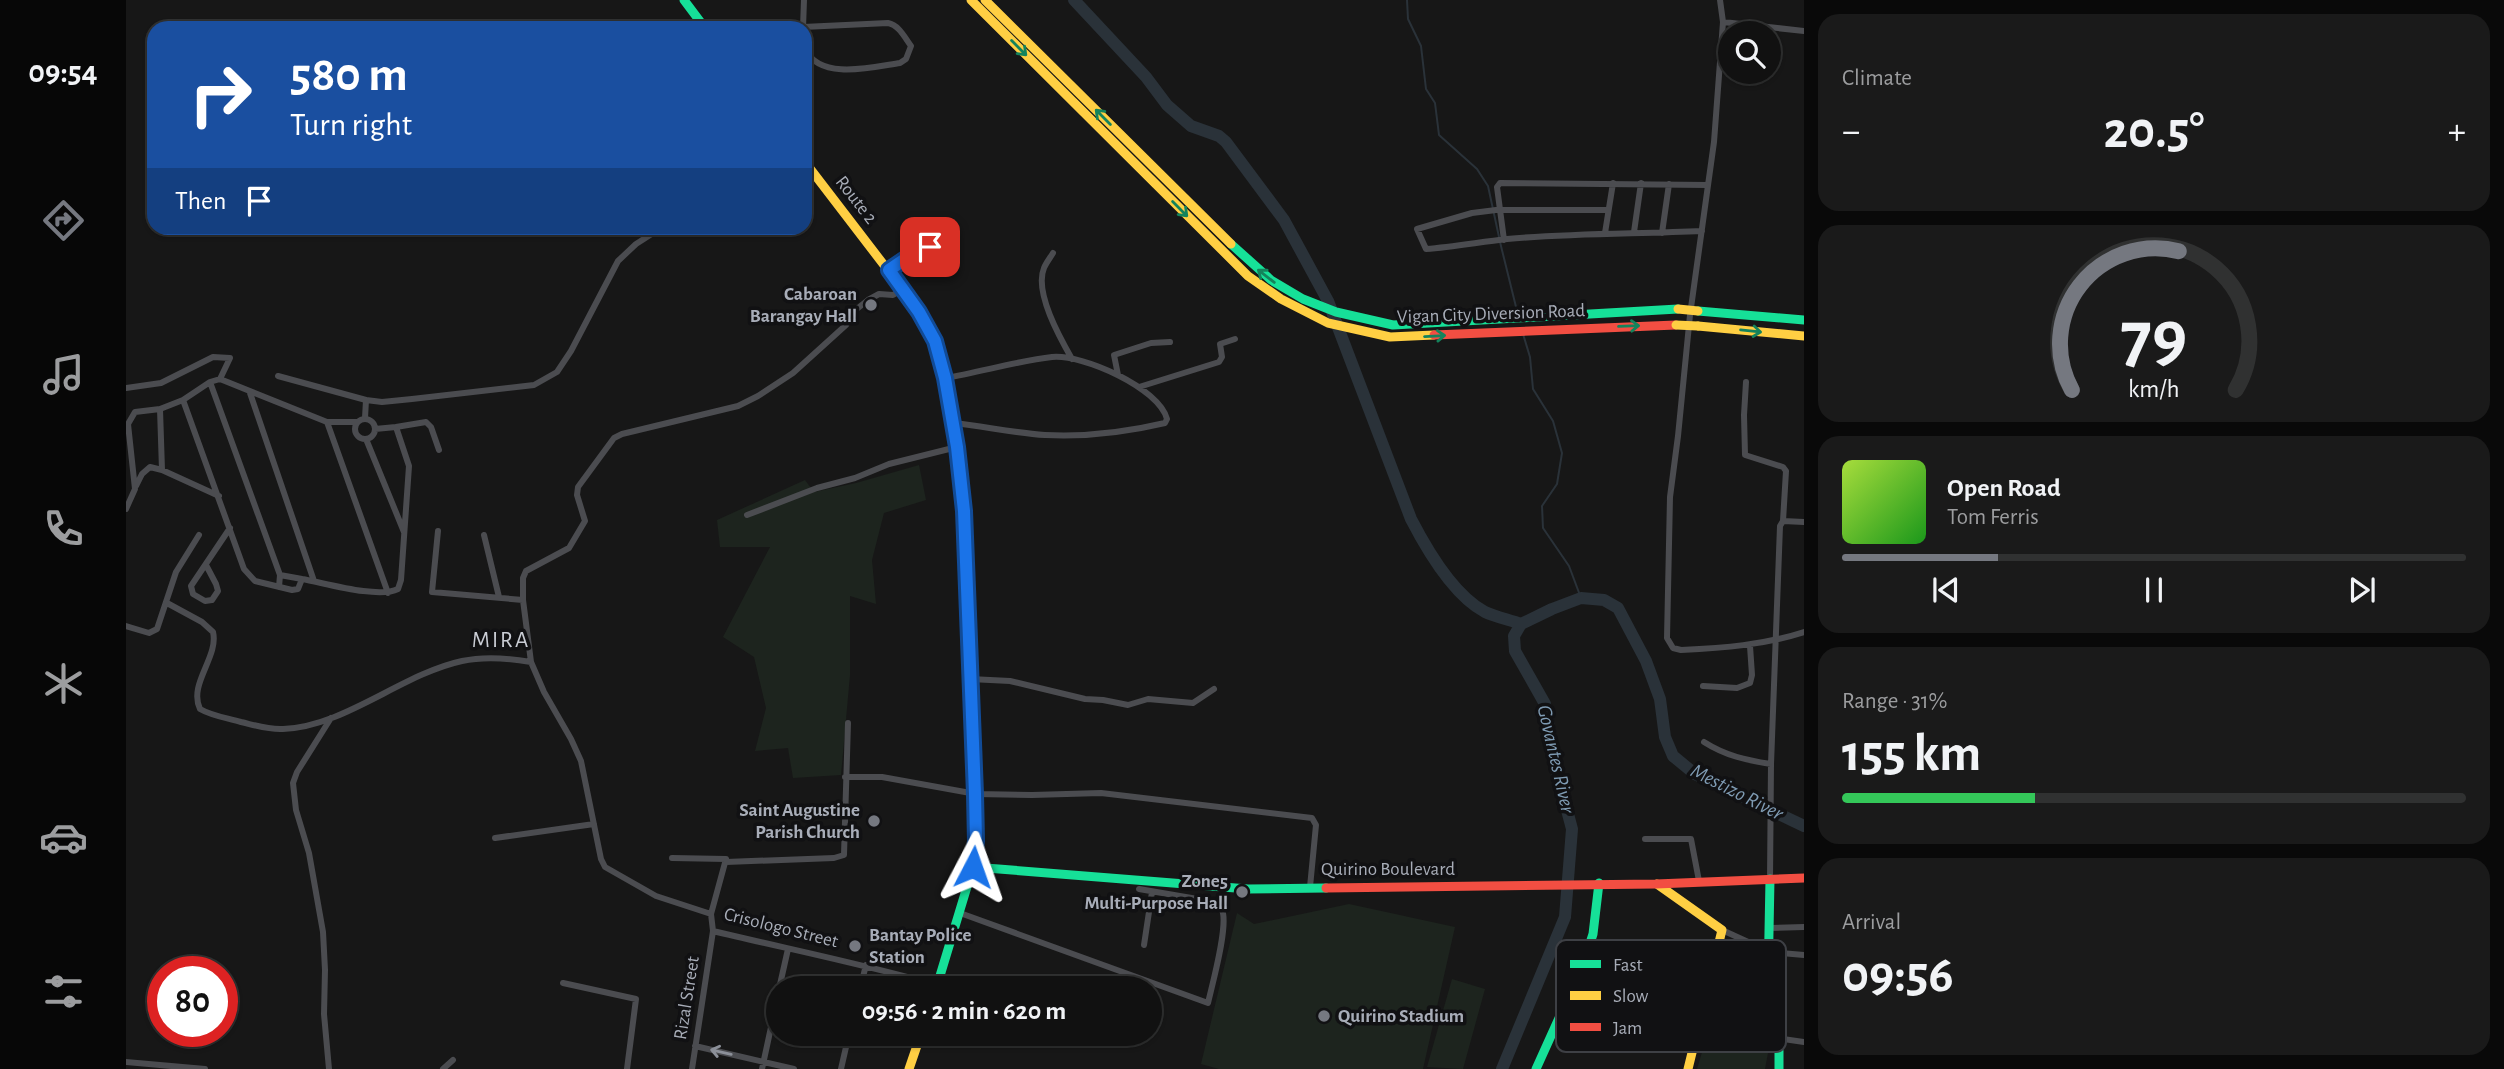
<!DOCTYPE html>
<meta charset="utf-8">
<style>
body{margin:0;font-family:"Alegreya Sans",sans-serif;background:#1a1a1a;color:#f1f3f6;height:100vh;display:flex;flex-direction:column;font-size:26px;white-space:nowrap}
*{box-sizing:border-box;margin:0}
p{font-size:23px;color:#9c9d9f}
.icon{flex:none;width:38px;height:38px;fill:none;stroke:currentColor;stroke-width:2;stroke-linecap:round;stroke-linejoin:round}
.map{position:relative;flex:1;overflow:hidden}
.drawer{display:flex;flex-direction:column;gap:14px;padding:14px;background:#090909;width:700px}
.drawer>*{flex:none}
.hud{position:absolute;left:21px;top:21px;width:665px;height:214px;border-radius:21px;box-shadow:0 2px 5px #0004,0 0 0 2px #303131;background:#1a4fa0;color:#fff;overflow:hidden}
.tools{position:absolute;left:1592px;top:21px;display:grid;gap:14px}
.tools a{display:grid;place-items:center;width:63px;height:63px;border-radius:50%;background:#111;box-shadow:0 2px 5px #0004,0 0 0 2px #303131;font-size:35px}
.speed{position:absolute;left:21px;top:956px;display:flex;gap:14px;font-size:35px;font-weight:700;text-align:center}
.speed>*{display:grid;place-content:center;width:91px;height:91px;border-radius:50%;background:#111;box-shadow:0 2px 5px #0004,0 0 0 2px #303131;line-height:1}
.speed .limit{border:10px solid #d22;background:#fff;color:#111}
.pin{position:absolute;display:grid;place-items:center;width:60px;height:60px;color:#fff;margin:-30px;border-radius:14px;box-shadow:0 4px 10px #0006}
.me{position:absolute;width:77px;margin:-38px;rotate:4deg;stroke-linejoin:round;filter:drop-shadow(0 0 5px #0008)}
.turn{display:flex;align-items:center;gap:24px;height:147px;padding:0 28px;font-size:32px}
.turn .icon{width:91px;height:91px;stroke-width:2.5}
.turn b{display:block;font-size:49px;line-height:60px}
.then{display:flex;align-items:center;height:66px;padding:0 28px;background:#0003;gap:14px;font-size:26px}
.big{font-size:52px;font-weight:700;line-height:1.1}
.drawer .widget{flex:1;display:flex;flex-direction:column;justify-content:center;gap:10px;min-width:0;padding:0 24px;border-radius:21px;background:#1a1a1a}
.drawer .dial{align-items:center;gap:0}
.dial svg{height:182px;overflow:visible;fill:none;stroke:#303131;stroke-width:7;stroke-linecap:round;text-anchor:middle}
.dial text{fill:#f1f3f6;stroke:none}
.song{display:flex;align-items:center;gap:21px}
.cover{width:84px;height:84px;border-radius:10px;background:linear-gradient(135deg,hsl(80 70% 55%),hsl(120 70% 35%))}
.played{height:7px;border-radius:4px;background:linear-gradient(90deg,#757880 25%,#303131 25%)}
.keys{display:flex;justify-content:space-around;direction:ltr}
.heat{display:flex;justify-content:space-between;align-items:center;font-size:38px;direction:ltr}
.charge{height:10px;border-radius:5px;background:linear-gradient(90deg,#34c759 31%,#303131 0)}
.trip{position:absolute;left:640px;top:976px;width:396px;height:70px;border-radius:35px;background:#111;box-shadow:0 2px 5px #0004,0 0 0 2px #303131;font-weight:700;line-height:70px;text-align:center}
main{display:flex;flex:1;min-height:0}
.tabs{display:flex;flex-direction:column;width:126px;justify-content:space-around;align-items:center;background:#070707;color:#9c9d9f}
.tabs .icon{width:49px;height:49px}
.tabs .current{color:#757880}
.tabs b{font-size:32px;color:#f1f3f6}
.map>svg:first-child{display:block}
</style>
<main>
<nav class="tabs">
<b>09:54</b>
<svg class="icon current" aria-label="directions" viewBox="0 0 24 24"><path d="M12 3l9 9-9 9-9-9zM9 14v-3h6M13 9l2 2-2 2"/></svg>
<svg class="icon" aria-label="music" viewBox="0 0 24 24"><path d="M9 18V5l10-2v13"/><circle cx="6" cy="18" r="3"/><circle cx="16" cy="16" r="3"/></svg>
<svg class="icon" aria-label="phone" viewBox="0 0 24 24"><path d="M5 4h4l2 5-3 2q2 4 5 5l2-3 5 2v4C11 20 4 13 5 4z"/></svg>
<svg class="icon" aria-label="climate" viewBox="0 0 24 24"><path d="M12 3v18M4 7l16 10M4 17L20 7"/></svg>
<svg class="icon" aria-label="car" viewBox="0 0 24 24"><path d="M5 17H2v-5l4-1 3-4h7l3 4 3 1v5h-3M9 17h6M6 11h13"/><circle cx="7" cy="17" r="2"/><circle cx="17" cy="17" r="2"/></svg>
<svg class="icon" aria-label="filters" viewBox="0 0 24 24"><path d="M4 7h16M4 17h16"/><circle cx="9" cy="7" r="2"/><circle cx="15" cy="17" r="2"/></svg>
</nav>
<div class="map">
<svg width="1678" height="1069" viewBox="0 0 1678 1069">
<rect width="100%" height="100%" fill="#171717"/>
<!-- green -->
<path fill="#1d241e" d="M793 465 800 500 758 513 746 560 750 604 724 596V675L715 775 667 778 662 748 629 751 640 708 628 657 597 637 644 547H594L591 520 679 480 688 492 730 483Z
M1223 904 1329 927 1297 1069H1093L1075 1064 1111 913 1128 924Z
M1326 979 1359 989 1337 1069 1301 1067Z
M1582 1040 1642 1053 1639 1069H1571L1579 1042Z"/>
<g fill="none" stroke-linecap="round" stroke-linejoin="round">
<!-- stream -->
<path stroke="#2a3239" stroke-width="2" d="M1281 0 1282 19 1295 46 1300 89 1309 103 1313 135 1351 169 1362 186 1373 237
M1374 242 1392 315
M1397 334 1404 357 1407 389 1427 421 1436 453 1431 484 1416 506 1417 528 1443 566 1455 598"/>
<!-- river -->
<path stroke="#2a3239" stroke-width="12" d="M948 0 1020 77 1041 105 1065 126 1093 136 1100 142 1158 220 1202 301 1285 519C1301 550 1327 595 1359 612 1370 617 1384 620 1395 624
M1376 1069 1439 917 1446 829 1429 765 1419 704 1389 651 1388 636 1395 624 1426 609 1455 598 1478 600 1492 608 1520 661 1534 699 1539 737 1547 756 1569 774 1678 826"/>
<!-- street -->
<path stroke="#4b4c50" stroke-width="6" d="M1594 0 1597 22 1588 142 1564 315 1552 436 1544 497 1541 638 1547 648 1555 650C1597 648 1638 645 1678 632
M1597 22 1678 31
M677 27 762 23C773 25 779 38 785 46L780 59 774 63C747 67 694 81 679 49
M677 28 678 0
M1482 210H1370L1346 213 1291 229 1300 249C1327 247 1354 242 1381 239 1446 233 1511 234 1576 231
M1508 232 1515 183
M1479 233 1487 183
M1536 233 1543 184
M1378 240 1371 187 1374 183 1582 185
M927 253C924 258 920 263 918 268 908 292 934 338 946 359
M763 270C781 257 797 244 820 248
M777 289 767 295 753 294 742 300 727 312 720 325 667 373 632 396 612 406 496 434 488 438 452 487 451 495 459 521 443 548 400 571 397 578V600L405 662 418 692 445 739 455 761 475 859 479 867 530 896 585 914 587 931C662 949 737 964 811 985
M992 375 988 355 1025 343 1044 342
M152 376 240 400
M819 378C854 372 892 361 926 357 957 354 1033 388 1041 419L1039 423C1001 432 958 437 919 435 888 433 857 426 827 423
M84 382 154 575 153 587
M1620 382 1618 415 1619 455 1657 467 1660 471 1657 521 1654 526 1645 764 1644 879
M1013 387 1093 362 1096 357 1094 344 1109 339
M0 388 35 383 87 357 104 358 94 379
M124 393 188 581
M34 409 36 470 93 496
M239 418 240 400 256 402 286 399 408 385 431 372 445 351 492 261 510 244 535 228
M229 429a10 10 0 1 1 20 0a10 10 0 1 1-20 0Z
M201 422 262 593
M231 422H201L94 379 84 382 57 400 118 569 129 581 166 590 172 589 176 579C199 583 252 599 272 589L275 580 283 466 270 427 249 429
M270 427 300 422 305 427 313 450
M240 439 278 532
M10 486 16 474 24 467 36 470
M0 509 9 489 2 424 9 412 34 409 57 400
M621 515 691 488 729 478 763 464 831 447
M1657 521 1678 522
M312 531 306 592 397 600
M358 535 373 597
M80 565 90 584 92 591 86 600 79 601 67 594 65 586 104 528
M154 575 176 579
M41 603 76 622 87 632C93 657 62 684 74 709 86 716 101 718 115 722 128 725 143 730 157 729 218 727 276 674 336 661 359 656 382 658 405 662
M0 626 23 633 31 629 50 572 73 535
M844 679 884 681 959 699 977 700 1002 705 1022 699 1067 703 1088 689
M1577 686 1611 688 1624 683 1626 675 1624 646
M1578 742C1600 756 1620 760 1645 764
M719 777H756L850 794 906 795 975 793 1186 818 1190 825 1184 887
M369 838 468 824
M1519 839H1565L1573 881
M546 858 600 859 585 914
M600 862 708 858 718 855 722 723
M834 913 1082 1003C1086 985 1103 925 1096 910 1093 904 1089 903 1083 901L1013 889
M1644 928 1678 927
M1596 930 1644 952 1678 955
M1018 945 1026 892
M437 983 510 999 501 1069
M653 989 662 949
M734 989 740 965
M1574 1027 1678 1042
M569 1046 668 1069
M0 1062 79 1069
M203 1069 198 1014 199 970 197 932 183 853 170 810 167 783 171 772 205 718
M317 1069 327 1060
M566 1069 587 931
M636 1069 653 990
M715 1069 723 1034"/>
<!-- fast -->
<path stroke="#16e098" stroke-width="9" d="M558 0 579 28
M1105 244 1145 280 1177 299 1210 312 1267 325 1552 309
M1572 311 1678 320
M847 867 1122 889 1200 888
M1644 879 1641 1037 1653 1051V1069
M810 989 847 867 850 841 838 511 831 447 824 408
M1410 1069 1457 965 1467 934 1473 883"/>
<!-- slow -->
<path stroke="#ffcf43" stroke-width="9" d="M845 0 1122 276 1155 299 1202 323 1264 337 1308 335
M859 0 1105 244
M679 162 794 312C811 343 817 374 824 408
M1572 326 1678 336
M1531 884 1596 930 1562 1069
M783 1069 795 1034"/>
<!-- jam -->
<path stroke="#f24e42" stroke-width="9" d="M1308 335 1550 325
M1200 888 1530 884 1678 878"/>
<!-- slow-bridge -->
<path stroke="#ffcf43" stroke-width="9" d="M1552 309 1572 311
M1550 325 1572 326"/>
</g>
<!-- one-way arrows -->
<defs><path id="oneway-shaft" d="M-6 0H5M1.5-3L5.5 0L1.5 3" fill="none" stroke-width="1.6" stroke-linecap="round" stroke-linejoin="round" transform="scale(1.75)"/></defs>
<g stroke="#14835c">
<use href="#oneway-shaft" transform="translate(893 48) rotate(45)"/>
<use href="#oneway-shaft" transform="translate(977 117) rotate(-135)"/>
<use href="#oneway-shaft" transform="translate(1054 209) rotate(45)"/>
<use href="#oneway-shaft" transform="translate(1140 276) rotate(-142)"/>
<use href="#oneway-shaft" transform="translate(1503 326) rotate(-2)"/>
<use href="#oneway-shaft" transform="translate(1625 331) rotate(6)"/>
<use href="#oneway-shaft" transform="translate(1309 336) rotate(-3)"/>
</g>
<use stroke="#8c9099" href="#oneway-shaft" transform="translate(595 1052) rotate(-167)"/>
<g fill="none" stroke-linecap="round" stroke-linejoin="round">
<defs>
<path id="route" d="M804 247 785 255 763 270 793 312 809 341 819 378 831 447 838 511 849 794 850 841 847 867"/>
</defs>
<!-- route casing -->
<use href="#route" stroke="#114b97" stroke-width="18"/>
<!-- route -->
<use href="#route" stroke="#1a73e8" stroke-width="12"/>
</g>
<!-- markers -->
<g fill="#757880" stroke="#111113" stroke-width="2.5">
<circle cx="745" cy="305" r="7"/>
<circle cx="748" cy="821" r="7"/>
<circle cx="1116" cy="892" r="7"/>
<circle cx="729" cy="946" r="7"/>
<circle cx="1198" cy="1016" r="7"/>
</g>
<g text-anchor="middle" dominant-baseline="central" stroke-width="7" stroke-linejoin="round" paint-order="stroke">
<!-- street labels -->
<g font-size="19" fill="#a8adb8" stroke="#111113">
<text transform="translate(730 200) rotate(52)">Route 2</text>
<text transform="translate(1365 314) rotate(-2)">Vigan City Diversion Road</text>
<text x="1262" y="869">Quirino Boulevard</text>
<text transform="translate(655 928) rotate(14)">Crisologo Street</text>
<text transform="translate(561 998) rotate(-81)">Rizal Street</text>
</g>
<!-- poi labels -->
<g font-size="19" font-weight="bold" fill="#a8adb8" stroke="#111113" text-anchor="end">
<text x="731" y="294">Cabaroan<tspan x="731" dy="22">Barangay Hall</tspan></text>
<text x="734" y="810">Saint Augustine<tspan x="734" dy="22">Parish Church</tspan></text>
<text x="1102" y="881">Zone5<tspan x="1102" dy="22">Multi-Purpose Hall</tspan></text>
<text x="743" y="935" text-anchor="start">Bantay Police<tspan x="743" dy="22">Station</tspan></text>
<text x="1212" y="1016" text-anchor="start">Quirino Stadium</text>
</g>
<!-- water labels -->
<g font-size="21" font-style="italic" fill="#7f9bb3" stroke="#111113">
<text transform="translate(1430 759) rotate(77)">Govantes River</text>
<text transform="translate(1611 792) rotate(27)">Mestizo River</text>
</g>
<!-- quarter labels -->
<g font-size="23" letter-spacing="2" fill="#c9ccd4" stroke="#111113">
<text x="375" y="640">MIRA</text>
</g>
</g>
<!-- legend -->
<rect x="1430" y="940" width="230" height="112" rx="10" fill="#111113" stroke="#3e4045" stroke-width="2"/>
<rect x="1444" y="960" width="31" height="8" fill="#16e098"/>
<rect x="1444" y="991" width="31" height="9" fill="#ffcf43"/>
<rect x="1444" y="1023" width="31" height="8" fill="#f24e42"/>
<g font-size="19" fill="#a8adb8">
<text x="1487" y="971">Fast</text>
<text x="1487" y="1002">Slow</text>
<text x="1487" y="1034">Jam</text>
</g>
</svg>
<div class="tools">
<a><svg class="icon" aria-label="search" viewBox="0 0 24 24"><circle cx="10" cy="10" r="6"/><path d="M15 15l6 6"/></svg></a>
</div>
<div class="speed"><div class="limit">80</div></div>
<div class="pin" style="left:804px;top:247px;background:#d93025"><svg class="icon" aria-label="arrive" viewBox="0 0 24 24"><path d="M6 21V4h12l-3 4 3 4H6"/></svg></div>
<svg class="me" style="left:847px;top:867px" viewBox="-20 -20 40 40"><path d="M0-17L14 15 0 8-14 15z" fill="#1a73e8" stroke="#fff" stroke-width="4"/></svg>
<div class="trip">09:56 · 2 min · 620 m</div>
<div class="hud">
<div class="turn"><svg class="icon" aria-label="right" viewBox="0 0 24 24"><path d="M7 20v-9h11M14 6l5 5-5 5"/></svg><div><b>580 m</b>Turn right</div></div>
<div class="then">Then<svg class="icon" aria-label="arrive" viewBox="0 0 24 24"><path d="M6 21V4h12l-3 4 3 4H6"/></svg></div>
</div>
</div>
<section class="drawer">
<div class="widget"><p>Climate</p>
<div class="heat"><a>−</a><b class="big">20.5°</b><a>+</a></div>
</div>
<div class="widget dial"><svg viewBox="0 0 100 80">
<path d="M14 69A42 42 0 1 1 86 69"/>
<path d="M14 69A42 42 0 0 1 61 8" stroke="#757880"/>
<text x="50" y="56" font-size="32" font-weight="700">79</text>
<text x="50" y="72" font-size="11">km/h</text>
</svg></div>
<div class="widget">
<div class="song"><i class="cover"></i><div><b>Open Road</b><p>Tom Ferris</p></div></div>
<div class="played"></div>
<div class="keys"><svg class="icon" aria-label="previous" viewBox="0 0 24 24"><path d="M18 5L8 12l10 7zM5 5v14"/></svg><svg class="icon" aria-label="pause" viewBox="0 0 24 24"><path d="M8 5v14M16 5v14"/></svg><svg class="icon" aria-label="next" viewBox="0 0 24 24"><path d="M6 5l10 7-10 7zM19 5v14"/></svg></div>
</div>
<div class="widget"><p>Range · 31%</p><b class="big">155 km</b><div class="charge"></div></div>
<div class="widget"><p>Arrival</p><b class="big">09:56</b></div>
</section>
</main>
